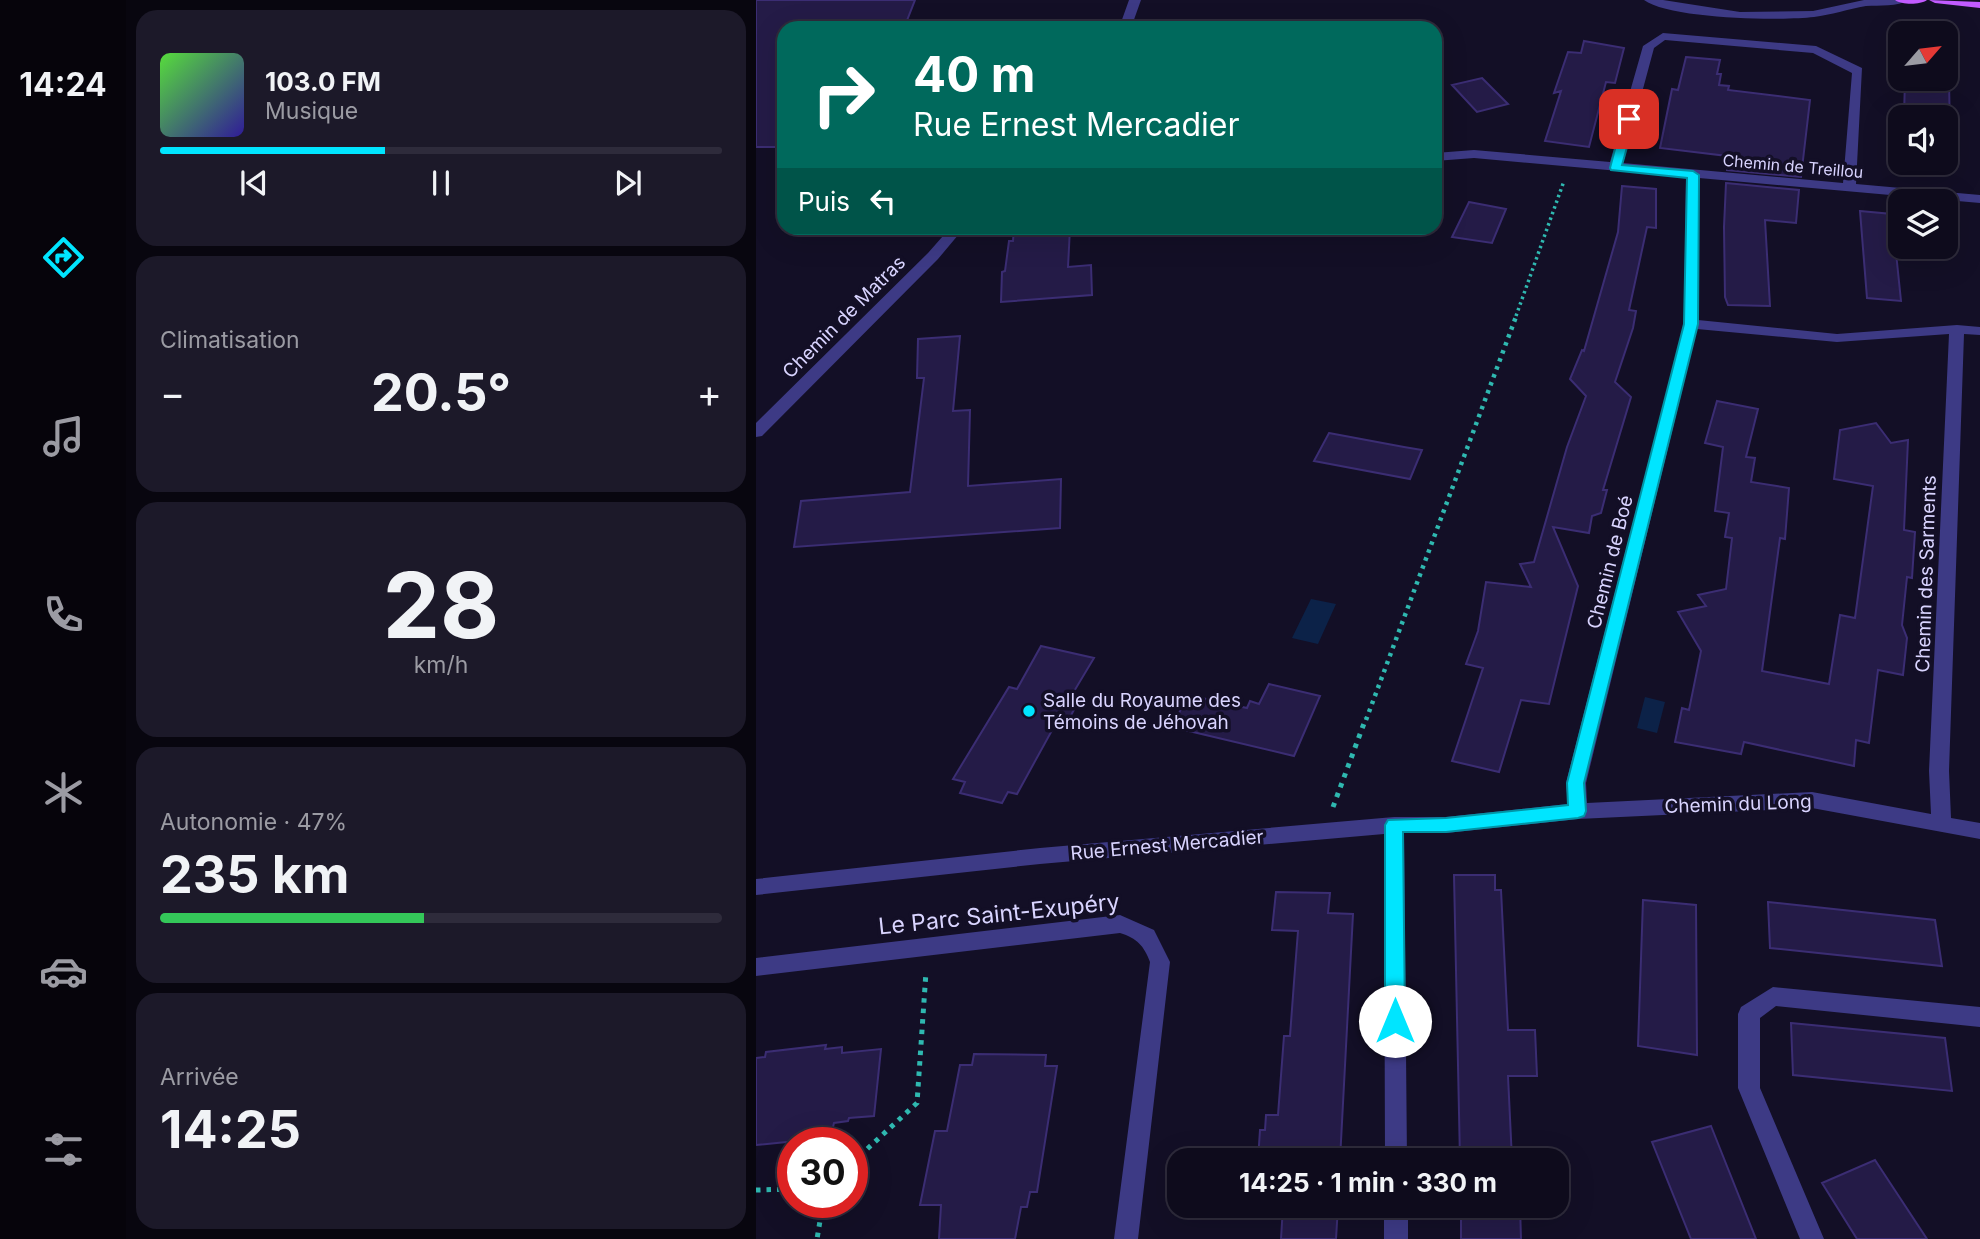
<!DOCTYPE html>
<html lang="fr">
<meta charset="utf-8">
<style>
body{margin:0;font-family:Inter,sans-serif;background:#1c1929;color:#f1f3f6;height:100vh;display:flex;flex-direction:column;font-size:26px;white-space:nowrap}
*{box-sizing:border-box;margin:0}
p{font-size:23px;color:#9b9ba3}
.icon{flex:none;width:38px;height:38px;fill:none;stroke:currentColor;stroke-width:2;stroke-linecap:round;stroke-linejoin:round}
.map{position:relative;flex:1;overflow:hidden}
.panel{display:flex;flex-direction:column;gap:10px;padding:10px;background:#08060f;width:630px}
.panel>*{flex:none}
.guide{position:absolute;left:21px;top:21px;width:665px;height:214px;border-radius:21px;box-shadow:0 7px 28px #0002,0 0 0 2px #2e2b3b;background:#00695c;color:#fff;overflow:hidden}
.needle{width:46px;rotate:62deg}
.tools{position:absolute;left:1132px;top:21px;display:grid;gap:14px}
.tools a{display:grid;place-items:center;width:70px;height:70px;border-radius:14px;background:#0e0b1c;box-shadow:0 7px 28px #0002,0 0 0 2px #2e2b3b;font-size:35px}
.speed{position:absolute;left:21px;top:1127px;display:flex;gap:14px;font-size:35px;font-weight:700;text-align:center}
.speed>*{display:grid;place-content:center;width:91px;height:91px;border-radius:50%;background:#0e0b1c;box-shadow:0 7px 28px #0002,0 0 0 2px #2e2b3b;line-height:1}
.speed .limit{border:10px solid #d22;background:#fff;color:#111}
.pin{position:absolute;display:grid;place-items:center;width:60px;height:60px;color:#fff;margin:-30px;border-radius:14px;box-shadow:0 4px 10px #0006}
.me{position:absolute;width:77px;margin:-38px;rotate:0deg;stroke-linejoin:round;filter:drop-shadow(0 0 5px #0008)}
.turn{display:flex;align-items:center;gap:24px;height:147px;padding:0 21px;font-size:32px}
.turn .icon{width:91px;height:91px;stroke-width:2.5}
.turn b{display:block;font-size:49px;line-height:60px}
.then{display:flex;align-items:center;height:66px;padding:0 21px;background:#0003;gap:14px;font-size:26px}
.big{font-size:52px;font-weight:700;line-height:1.1}
.panel .widget{flex:1;display:flex;flex-direction:column;justify-content:center;gap:10px;min-width:0;padding:0 24px;border-radius:21px;background:#1c1929}
.panel .dial{align-items:center;gap:0}
.dial b{font-size:91px;line-height:1}
.song{display:flex;align-items:center;gap:21px}
.cover{width:84px;height:84px;border-radius:10px;background:linear-gradient(135deg,hsl(110 70% 55%),hsl(250 70% 35%))}
.played{height:7px;border-radius:4px;background:linear-gradient(90deg,#00e5ff 40%,#2e2b3b 40%)}
.keys{display:flex;justify-content:space-around;direction:ltr}
.heat{display:flex;justify-content:space-between;align-items:center;font-size:38px;direction:ltr}
.charge{height:10px;border-radius:5px;background:linear-gradient(90deg,#34c759 47%,#2e2b3b 0)}
.trip{position:absolute;left:411px;top:1148px;width:402px;height:70px;border-radius:21px;background:#0e0b1c;box-shadow:0 7px 28px #0002,0 0 0 2px #2e2b3b;font-weight:700;line-height:70px;text-align:center}
main{display:flex;flex:1;min-height:0}
.tabs{display:flex;flex-direction:column;width:126px;justify-content:space-around;align-items:center;background:#06040b;color:#9b9ba3}
.tabs .icon{width:49px;height:49px}
.tabs .active{color:#00e5ff}
.tabs b{font-size:32px;color:#f1f3f6}
.map>svg:first-child{display:block}
</style>
<main>
<nav class="tabs">
<b>14:24</b>
<svg class="icon active" aria-label="directions" viewBox="0 0 24 24"><path d="M12 3l9 9-9 9-9-9zM9 14v-3h6M13 9l2 2-2 2"/></svg>
<svg class="icon" aria-label="music" viewBox="0 0 24 24"><path d="M9 18V5l10-2v13"/><circle cx="6" cy="18" r="3"/><circle cx="16" cy="16" r="3"/></svg>
<svg class="icon" aria-label="phone" viewBox="0 0 24 24"><path d="M5 4h4l2 5-3 2q2 4 5 5l2-3 5 2v4C11 20 4 13 5 4z"/></svg>
<svg class="icon" aria-label="climate" viewBox="0 0 24 24"><path d="M12 3v18M4 7l16 10M4 17L20 7"/></svg>
<svg class="icon" aria-label="car" viewBox="0 0 24 24"><path d="M5 17H2v-5l4-1 3-4h7l3 4 3 1v5h-3M9 17h6M6 11h13"/><circle cx="7" cy="17" r="2"/><circle cx="17" cy="17" r="2"/></svg>
<svg class="icon" aria-label="filters" viewBox="0 0 24 24"><path d="M4 7h16M4 17h16"/><circle cx="9" cy="7" r="2"/><circle cx="15" cy="17" r="2"/></svg>
</nav>
<section class="panel">
<div class="widget">
<div class="song"><i class="cover"></i><div><b>103.0 FM</b><p>Musique</p></div></div>
<div class="played"></div>
<div class="keys"><svg class="icon" aria-label="previous" viewBox="0 0 24 24"><path d="M18 5L8 12l10 7zM5 5v14"/></svg><svg class="icon" aria-label="pause" viewBox="0 0 24 24"><path d="M8 5v14M16 5v14"/></svg><svg class="icon" aria-label="next" viewBox="0 0 24 24"><path d="M6 5l10 7-10 7zM19 5v14"/></svg></div>
</div>
<div class="widget"><p>Climatisation</p>
<div class="heat"><a>−</a><b class="big">20.5°</b><a>+</a></div>
</div>
<div class="widget dial"><b>28</b><p>km/h</p></div>
<div class="widget"><p>Autonomie · 47%</p><b class="big">235 km</b><div class="charge"></div></div>
<div class="widget"><p>Arrivée</p><b class="big">14:25</b></div>
</section>
<div class="map">
<svg width="1224" height="1239" viewBox="0 0 1224 1239">
<rect width="100%" height="100%" fill="#130f26"/>
<!-- water -->
<path fill="#0c2248" d="M555 599 580 604 562 644 536 638Z
M889 697 909 702 901 733 881 728Z"/>
<!-- building -->
<path fill="#241b47" stroke="#3b2d73" stroke-width="2" d="M0 0H159L148 28H28V147H0Z
M828 41 868 48 859 83 850 82 833 147 789 141 805 91 798 93 812 52 825 53Z
M930 57 964 60 961 74H965L963 85 973 86 972 90 1054 100 1045 177 971 170V156L904 148 916 89 922 90Z
M726 78 752 104 721 112 696 85Z
M1149 79H1193L1194 137 1190 136V117H1148Z
M970 183 1043 190 1040 223 1009 220 1014 306 972 305 969 297 968 227Z
M866 186 900 189V228L891 227 873 310 880 311 877 328 859 382 875 397 847 490H851L845 513 836 516 833 533 797 527 822 586 793 704 765 700 743 772 696 761 727 668 710 664 722 631 730 582 775 587 764 564 778 562 811 447 830 396 814 379 826 350 828 351 862 232Z
M713 202 750 209 736 243 696 237Z
M1104 211 1136 214 1145 301 1111 298Z
M258 228H314L312 267 335 265 336 295 245 302 246 272 249 271 253 241H257Z
M204 336 197 411 214 410 212 486 305 479 304 528 38 547 45 501 154 492 168 378H161L162 339Z
M961 401 1002 409 990 457 999 458 995 482 1033 488 1029 539 1024 538 1006 671 1073 684 1084 615 1099 618 1117 486 1078 479 1084 430 1120 423 1135 443 1152 440 1148 530 1159 532 1156 578 1151 577 1146 625 1151 638 1147 675 1122 670 1113 743 1100 740 1098 766 988 742 985 754 919 742 926 708 933 710 945 651 922 612 950 606 942 595 970 589 976 538 969 537 973 513 959 511 967 447 949 443Z
M573 433 648 447 666 450 654 479 558 461Z
M285 646 338 658 314 698 323 700 310 725 300 723 261 794 252 792 246 803 204 793 209 782 197 779 253 687 261 689Z
M513 684 564 696 538 756 416 727 432 695 491 708 494 701 503 704Z
M698 875H739V890H745L752 1030H779L781 1076H752L756 1160H704Z
M520 892 574 893 572 913 597 914 584 1160H502L504 1130H509L510 1115H522L528 1036H534L538 982 542 931 516 930Z
M887 900 940 905 941 1055 882 1046Z
M1012 902 1179 920 1186 966 1014 948Z
M1035 1023 1189 1038 1196 1091 1037 1075Z
M70 1045 69 1049 86 1047V1053L125 1049 118 1116 93 1118 92 1121 78 1123 77 1127 61 1130 60 1139 0 1145V1058L9 1057 10 1052Z
M218 1054 290 1055 289 1066H301L281 1192H274L271 1207H265L259 1239H183L185 1205H164L179 1131H191L204 1065H216Z
M955 1126 1000 1239H935L896 1142Z
M1119 1160 1171 1239H1101L1066 1183Z
M527 1206H582L580 1239H525Z
M705 1206H764L765 1239H705Z"/>
<g fill="none" stroke-linecap="round" stroke-linejoin="round">
<!-- path-far2 -->
<path stroke="#2fb8b0" stroke-width="3.5" stroke-dasharray="2.5 3.5" stroke-linecap="butt" d="M760 316 808 181"/>
<!-- path-far1 -->
<path stroke="#2fb8b0" stroke-width="4.5" stroke-dasharray="3.5 5" stroke-linecap="butt" d="M610 720 761 314"/>
<!-- path -->
<path stroke="#2fb8b0" stroke-width="5" stroke-dasharray="4.5 6" stroke-linecap="butt" d="M577 807 610 718
M96 1163 161 1103 170 972
M0 1190 37 1189
M61 1202 65 1215 61 1239"/>
<!-- service -->
<path fill="#3d3a85" fill-rule="evenodd" d="M364 915 398 930 414 962 382 1239H358L394 962C388 946 381 938 364 933L0 976V958Z
M1017 987 1224 1007V1027L1020 1006 1004 1018V1088L1068 1239H1044L982 1088V1014L985 1007Z"/>
<!-- minor -->
<path fill="#3d3a85" fill-rule="evenodd" d="M373 0H385L375 28H363Z
M907 33 1060 46 1106 68 1100 184 1224 195V203L943 178 942 320 1081 334 1201 325 1224 327V335L1208 334 1193 771 1195 818 1224 823V839L1056 808 822 819 690 833H648L651 1160H629L628 834 284 864 0 895V879L284 848 638 817H690L812 804 810 783 928 324 930 177 718 158 679 161V153L718 150 854 162 887 46ZM909 40 1057 53 1096 73 1087 183 867 163 898 48ZM941 329 1081 342 1193 334 1173 771 1175 814 1056 792 831 803 830 783Z
M194 228H208L182 259 6 436 0 437V423L172 253Z
M628 1206H652V1239H628Z"/>
<!-- tertiary -->
<path fill="#3d3a85" fill-rule="evenodd" d="M888 0H907L984 12 1057 11 1108 0H1152C1142 7 1123 5 1110 6 1092 9 1075 15 1058 17 1023 21 914 19 888 0Z"/>
<!-- primary -->
<path fill="#c25bff" fill-rule="evenodd" d="M1139 0H1171C1164 5 1146 5 1139 0Z
M1173 0 1224 2V8L1179 3Z"/>
</g>
<!-- route -->
<path fill="#00e5ff" stroke="#0095a6" stroke-width="2" d="M873 116 879 119 866 165 937 171 943 175 942 324 828 783 830 811 828 816 822 818 690 832H647L649 1021 646 1027 639 1029 632 1027 629 1021V825L632 820 690 818 812 805 811 783 928 324 931 178 855 170 854 168 867 119Z"/>
<!-- markers -->
<circle fill="#00e5ff" stroke="#130f26" stroke-width="2.5" cx="273" cy="711" r="7"/>
<g text-anchor="middle" dominant-baseline="central" stroke-width="7" stroke-linejoin="round" paint-order="stroke">
<!-- far-street labels -->
<g font-size="16" fill="#d9d4ff" stroke="#130f26">
<text transform="translate(1037 166) rotate(5)">Chemin de Treillou</text>
</g>
<!-- street labels -->
<g font-size="19" fill="#d9d4ff" stroke="#130f26">
<text transform="translate(88 317) rotate(-45)">Chemin de Matras</text>
<text transform="translate(854 562) rotate(-76)">Chemin de Boé</text>
<text transform="translate(1170 574) rotate(-88)">Chemin des Sarments</text>
<text transform="translate(982 804) rotate(-2)">Chemin du Long</text>
<text transform="translate(411 845) rotate(-5)">Rue Ernest Mercadier</text>
</g>
<!-- poi labels -->
<g font-size="19" fill="#d9d4ff" stroke="#130f26" text-anchor="start">
<text x="287" y="700">Salle du Royaume des<tspan x="287" dy="22">Témoins de Jéhovah</tspan></text>
</g>
<!-- near-street labels -->
<g font-size="23" fill="#d9d4ff" stroke="#130f26">
<text transform="translate(243 914) rotate(-6)">Le Parc Saint-Exupéry</text>
</g>
</g>
</svg>
<div class="tools">
<a><svg class="needle" viewBox="-14 -14 28 28"><path d="M0-13l5 13h-10z" fill="#e53935"/><path d="M0 13l5-13h-10z" fill="#9b9ba3"/></svg></a>
<a><svg class="icon" aria-label="sound" viewBox="0 0 24 24"><path d="M4 9h4l5-4v14l-5-4H4zM17 9q2 3 0 6"/></svg></a>
<a><svg class="icon" aria-label="layers" viewBox="0 0 24 24"><path d="M12 4l9 5-9 5-9-5zM3 14l9 5 9-5"/></svg></a>
</div>
<div class="speed"><div class="limit">30</div></div>
<div class="pin" style="left:873px;top:119px;background:#d93025"><svg class="icon" aria-label="arrive" viewBox="0 0 24 24"><path d="M6 21V4h12l-3 4 3 4H6"/></svg></div>
<svg class="me" style="left:639px;top:1021px" viewBox="-20 -20 40 40"><circle r="19" fill="#fff"/><path d="M0-13L10 11 0 6-10 11z" fill="#00e5ff"/></svg>
<div class="trip">14:25 · 1 min · 330 m</div>
<div class="guide">
<div class="turn"><svg class="icon" aria-label="right" viewBox="0 0 24 24"><path d="M7 20v-9h11M14 6l5 5-5 5"/></svg><div><b>40 m</b>Rue Ernest Mercadier</div></div>
<div class="then">Puis<svg class="icon" aria-label="left" viewBox="0 0 24 24"><path d="M17 20v-9H6M10 6l-5 5 5 5"/></svg></div>
</div>
</div>
</main>
